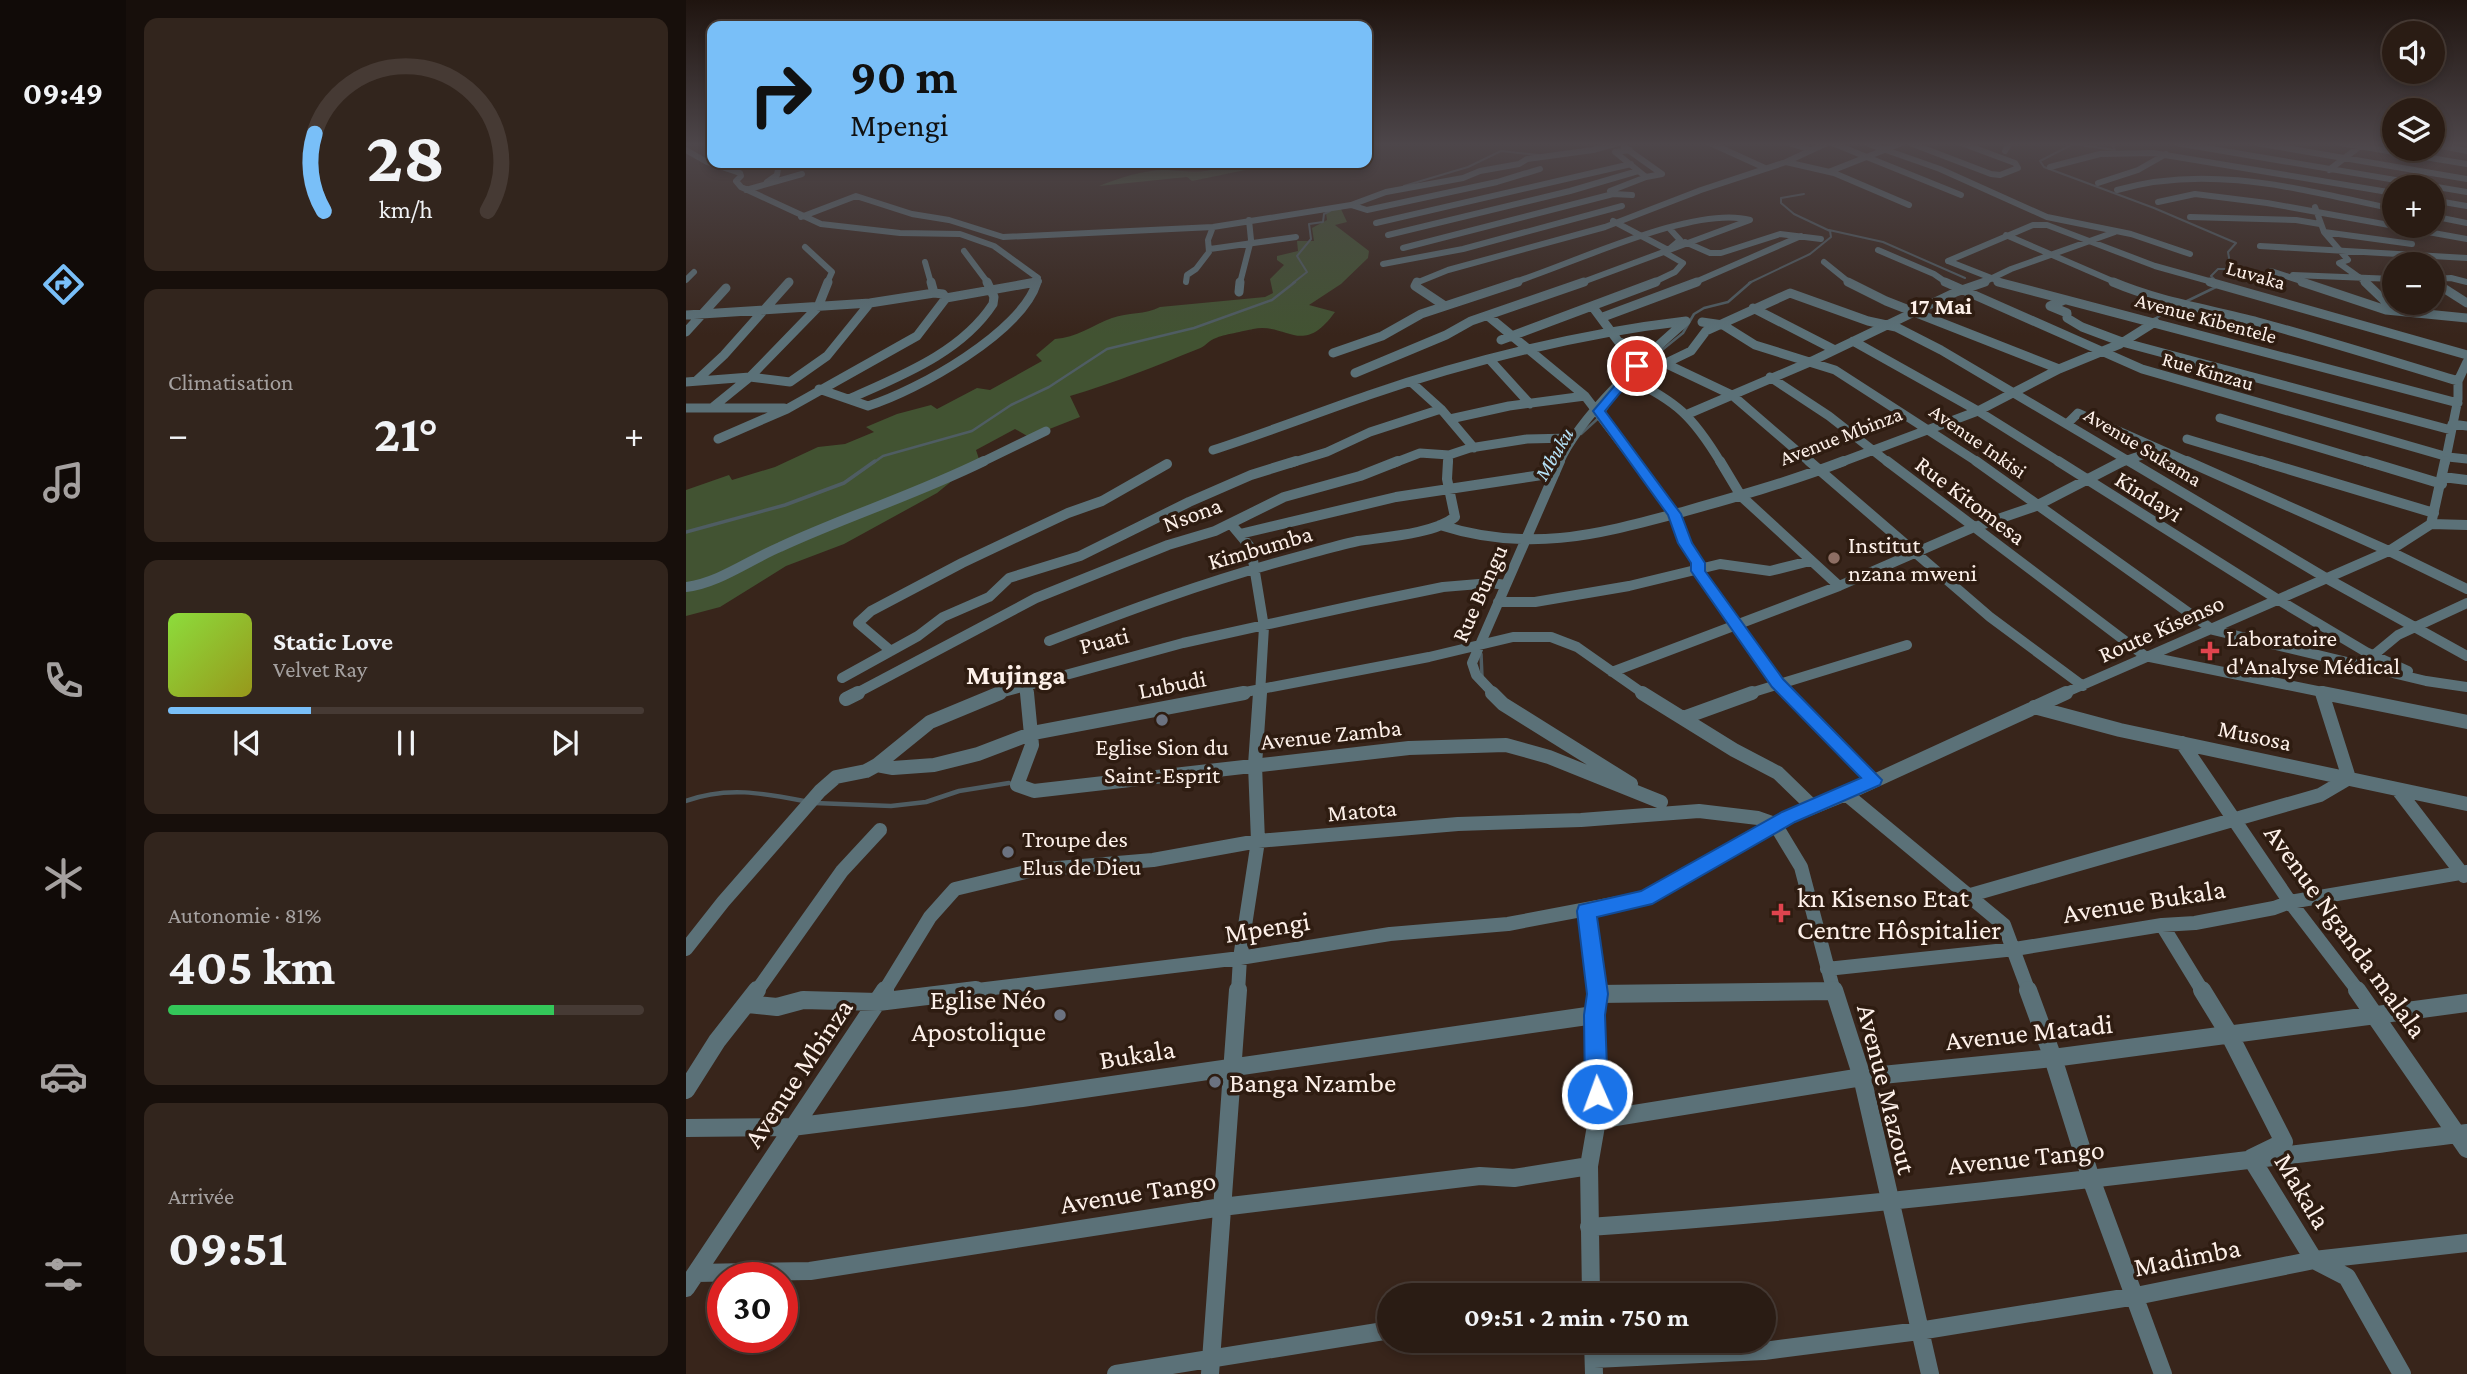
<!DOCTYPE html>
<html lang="fr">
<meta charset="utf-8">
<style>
body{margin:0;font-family:"Crimson Pro",serif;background:#32251d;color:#f1f3f6;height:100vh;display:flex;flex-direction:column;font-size:26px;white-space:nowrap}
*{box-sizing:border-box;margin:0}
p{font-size:23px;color:#a5a1a0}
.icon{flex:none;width:38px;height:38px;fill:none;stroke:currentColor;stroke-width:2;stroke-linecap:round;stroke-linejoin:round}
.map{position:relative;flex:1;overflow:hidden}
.side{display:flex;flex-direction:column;gap:18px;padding:18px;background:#170f0b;width:560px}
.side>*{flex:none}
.hud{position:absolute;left:21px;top:21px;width:665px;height:147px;border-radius:14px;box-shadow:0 4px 10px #0003,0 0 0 2px #463a34;background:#79bff8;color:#111;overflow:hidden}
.buttons{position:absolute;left:1696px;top:21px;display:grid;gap:14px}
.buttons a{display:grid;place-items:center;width:63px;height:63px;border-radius:50%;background:#2a1c14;box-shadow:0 4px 10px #0003,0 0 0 2px #463a34;font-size:35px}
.speed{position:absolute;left:21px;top:1262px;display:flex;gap:14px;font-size:35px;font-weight:700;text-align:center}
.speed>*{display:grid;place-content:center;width:91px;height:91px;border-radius:50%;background:#2a1c14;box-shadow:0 4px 10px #0003,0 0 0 2px #463a34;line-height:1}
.speed .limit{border:10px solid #d22;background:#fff;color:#111}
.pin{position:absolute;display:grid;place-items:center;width:60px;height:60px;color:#fff;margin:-30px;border:4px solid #fff;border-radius:50%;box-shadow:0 2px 7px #0007}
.me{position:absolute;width:77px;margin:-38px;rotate:358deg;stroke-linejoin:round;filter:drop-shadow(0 0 5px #0008)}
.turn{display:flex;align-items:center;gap:24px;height:147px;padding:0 28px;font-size:32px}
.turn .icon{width:91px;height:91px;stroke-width:2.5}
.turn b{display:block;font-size:49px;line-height:60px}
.big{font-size:52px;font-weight:700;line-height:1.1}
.side .tile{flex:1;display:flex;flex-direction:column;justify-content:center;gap:10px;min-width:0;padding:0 24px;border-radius:14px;background:#32251d}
.side .dial{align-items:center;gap:0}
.dial svg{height:182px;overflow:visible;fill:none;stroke:#463a34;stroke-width:7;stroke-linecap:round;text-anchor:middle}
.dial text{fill:#f1f3f6;stroke:none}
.song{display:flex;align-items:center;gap:21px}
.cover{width:84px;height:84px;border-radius:10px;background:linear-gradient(135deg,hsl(90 70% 55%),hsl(60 70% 35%))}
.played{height:7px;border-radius:4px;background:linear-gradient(90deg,#79bff8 30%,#463a34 30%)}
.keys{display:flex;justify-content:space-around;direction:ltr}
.heat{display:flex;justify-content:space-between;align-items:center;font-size:38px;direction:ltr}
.charge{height:10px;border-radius:5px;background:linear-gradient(90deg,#34c759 81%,#463a34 0)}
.trip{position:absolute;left:691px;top:1283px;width:399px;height:70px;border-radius:35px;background:#2a1c14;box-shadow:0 4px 10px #0003,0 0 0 2px #463a34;font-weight:700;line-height:70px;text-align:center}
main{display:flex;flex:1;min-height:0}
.tab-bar{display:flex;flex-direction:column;width:126px;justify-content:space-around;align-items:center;background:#110b08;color:#a5a1a0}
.tab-bar .icon{width:49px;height:49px}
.tab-bar .on{color:#79bff8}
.tab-bar b{font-size:32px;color:#f1f3f6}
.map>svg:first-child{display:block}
</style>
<main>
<nav class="tab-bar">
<b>09:49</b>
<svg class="icon on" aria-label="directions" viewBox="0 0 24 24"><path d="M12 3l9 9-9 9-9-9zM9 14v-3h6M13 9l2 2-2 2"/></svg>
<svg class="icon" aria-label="music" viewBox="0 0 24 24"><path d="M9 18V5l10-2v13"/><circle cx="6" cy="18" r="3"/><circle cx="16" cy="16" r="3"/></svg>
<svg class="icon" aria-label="phone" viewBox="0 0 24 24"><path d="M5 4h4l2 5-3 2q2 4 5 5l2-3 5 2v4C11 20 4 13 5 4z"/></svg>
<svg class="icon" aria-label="climate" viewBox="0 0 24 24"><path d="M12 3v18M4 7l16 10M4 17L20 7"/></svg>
<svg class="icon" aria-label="car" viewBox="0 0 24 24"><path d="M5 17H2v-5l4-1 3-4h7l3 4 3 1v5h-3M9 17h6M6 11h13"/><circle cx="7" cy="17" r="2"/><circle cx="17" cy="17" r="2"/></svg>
<svg class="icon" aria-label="filters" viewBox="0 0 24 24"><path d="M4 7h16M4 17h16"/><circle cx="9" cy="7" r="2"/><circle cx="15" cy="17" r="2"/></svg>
</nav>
<section class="side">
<div class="tile dial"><svg viewBox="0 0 100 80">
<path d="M14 69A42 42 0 1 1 86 69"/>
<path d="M14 69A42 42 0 0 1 10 35" stroke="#79bff8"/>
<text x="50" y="56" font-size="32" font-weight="700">28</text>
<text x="50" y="72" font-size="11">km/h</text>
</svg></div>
<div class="tile"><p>Climatisation</p>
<div class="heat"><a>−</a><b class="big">21°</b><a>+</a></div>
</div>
<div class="tile">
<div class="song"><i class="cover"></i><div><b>Static Love</b><p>Velvet Ray</p></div></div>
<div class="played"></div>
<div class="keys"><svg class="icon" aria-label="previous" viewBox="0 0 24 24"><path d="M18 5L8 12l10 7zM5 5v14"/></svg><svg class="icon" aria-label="pause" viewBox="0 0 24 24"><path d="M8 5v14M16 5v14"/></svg><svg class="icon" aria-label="next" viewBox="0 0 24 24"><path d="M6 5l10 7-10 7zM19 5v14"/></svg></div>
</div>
<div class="tile"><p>Autonomie · 81%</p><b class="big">405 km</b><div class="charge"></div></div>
<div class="tile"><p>Arrivée</p><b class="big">09:51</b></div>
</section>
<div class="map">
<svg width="1781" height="1374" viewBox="0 0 1781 1374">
<rect width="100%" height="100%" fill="#38251b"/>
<!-- green -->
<path fill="#425332" d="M536 163 589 164 506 181 501 177 413 186C433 178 457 170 478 170 495 170 523 176 538 164Z
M654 207 661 222 649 225 683 251 682 258 655 284 623 305 649 312C616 358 601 322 567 329 559 331 536 335 530 338 523 340 519 347 512 349 470 366 428 383 384 396L394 417 343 437 329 429 290 450 293 459 251 493 158 544 100 566 34 607 0 616V490L43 475 46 480 89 467 132 447 159 444 188 432 180 427 211 414 245 405 251 409 291 388 304 390 356 361 350 355 369 339C390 338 407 325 426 318 442 312 459 315 474 307L579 297 587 293 584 279 598 265 591 260V256L612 251 611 241H628L626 228 641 220 640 213Z"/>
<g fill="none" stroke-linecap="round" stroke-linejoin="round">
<!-- stream-far3 -->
<path stroke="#4f5d63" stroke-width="2" d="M1426 143 1429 150 1387 144 1354 161 1358 167 1468 208 1550 243 1542 252 1545 269H1532L1525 276 1529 280
M718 186 782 167 815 151 853 155
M1143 230 1197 242 1279 278
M607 283 621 272 611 256 625 239 623 224 637 222 638 214 644 211
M1063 283 1124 254 1145 237 1144 231 1108 214 1095 203V198L1118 194"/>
<!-- stream-far2 -->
<path stroke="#4f5d63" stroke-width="2.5" d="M1499 302 1530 287
M1469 319 1489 305
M955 367 997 333 1008 314 1018 308 1042 302 1065 282
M895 434 918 413 930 393
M187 463 197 456 286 431 325 405 363 387 421 349 508 328 586 300 609 282"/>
<!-- stream-far1 -->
<path stroke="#4f5d63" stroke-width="3.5" d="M0 532 99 505 158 483 189 461
M795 654 796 677"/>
<!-- stream -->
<path stroke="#4f5d63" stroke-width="4.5" d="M0 801C40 786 77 793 118 801
M129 803 205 806 240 802 273 791 323 783"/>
<!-- street-far4 -->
<path stroke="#5b7178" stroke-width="6" d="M1024 143 1079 168
M1103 143 1122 149
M1146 143 1275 195
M1180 143 1254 169 1361 217 1445 234 1504 254
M1224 143 1305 174 1314 175 1332 168 1329 163 1275 143
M1490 143 1781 192
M1570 143 1781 179
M1654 143 1781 164
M1746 144 1781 151
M938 147 976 174 960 177
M0 150 21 162 54 173 55 176 50 181 55 187 135 224 214 233 274 234 308 246 352 278 350 283
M1319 151 1324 143
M1100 162 1148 173 1223 205
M473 163H476
M1364 167 1414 154 1467 153 1708 193
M1643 170 1678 143
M1145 171 1216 143
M81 182 91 175 93 163
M1412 183 1452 170 1480 154
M60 190 116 174
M1431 190C1524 163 1616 190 1708 209
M927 194 946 195
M1746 200 1781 206
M1472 202 1509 194 1581 203 1781 239
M665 205 681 210 811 182 854 169
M1629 207 1638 232 1662 260 1653 263 1681 283
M1746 216 1781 223
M115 217 170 196 226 214 263 220 317 237 527 227 665 205 700 192 777 178 794 171 833 164 841 159 907 150 932 143
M1504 217 1610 220 1634 224
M927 221 982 250 994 240 983 228
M690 223 945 164
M1638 232 1726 244
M702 235 884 191 952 171
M1320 235 1431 283
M999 242 1024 253H1035L1094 234 1135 239
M1574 246 1781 258
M119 247 146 272 141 283
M717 248 927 194 924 191 960 177 929 152 944 150
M524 249 610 237
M1192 250 1248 274 1261 283
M278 251 302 283
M1262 261 1347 225H1361L1469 266 1530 283
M1262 261 1318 283
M239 262 245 283
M1138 262 1164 283
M697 264 777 249 936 206
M1585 271 1621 283
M1607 275 1708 279
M1746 279 1765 278 1781 282
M0 280 8 272
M1746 280 1751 283
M500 282 501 275 510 269 523 252 522 240 527 227
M340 283 353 281
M554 283 565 240 563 220
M730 283 762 270 919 227 1015 190 1100 162 1141 143
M826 283C884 265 1009 204 1064 220L894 283
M966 283 989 272 997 263 978 252
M1007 283 1115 236
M1296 283 1325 269 1429 232"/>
<!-- street-far3 -->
<path stroke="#5b7178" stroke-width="9" d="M731 282 729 286 759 306
M1162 282 1200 301 1373 369
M1259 282 1456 369 1762 457 1781 459
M1312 282 1772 403
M1427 282C1474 302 1523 309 1572 322 1639 340 1705 361 1772 381
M1524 282 1781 355
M1616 282 1700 310 1781 318
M1679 282 1701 303 1700 310
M1748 282 1781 303
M553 292 554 282
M260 298 350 282
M1378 300 1364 306 1381 313V318L1396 327 1436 342 1765 430
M906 306 932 341 1046 395 1125 463
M1067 308 1147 349
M0 315 184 303 248 293
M802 316 899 396 950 463
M917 317 1011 282
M1016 322 1037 325 1069 345 1149 370 1293 463
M0 332 40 288
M815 340 970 282
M1167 341 1292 411 1375 463
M647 353 696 336 735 314 832 282
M804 360 844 404
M978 364 1005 351 1020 331 1104 293 1182 321 1210 327 1255 350 1446 463
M669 373 760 335 785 321 898 282
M941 377C991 402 1006 415 1035 463
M1084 377 1143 416 1203 463
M10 381 38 355 103 282
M0 382 64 377 104 382 141 356 184 303
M725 382 755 409 788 448
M133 389 182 406C231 391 336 332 351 282
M163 399C214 376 275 353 307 304L308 297 301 282
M27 407 64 377 132 307 142 282
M0 408H98
M1002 414 1126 361 1270 292 1299 282
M1534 418 1685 463
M764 419 823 406 899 396
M1381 424 1392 413 1505 463
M1766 424 1781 426
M32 439 101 409 231 336 260 298 257 294 248 293 245 282
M1501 439 1581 463
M527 450C579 433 631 413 683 395 782 361 896 333 1000 321
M294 463 360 431
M605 463 641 452 684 432 755 409
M708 463 734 453 763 455 784 448 841 439 885 438
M762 463 763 455
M873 463C894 415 960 356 1000 321
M1153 463 1292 411 1373 369 1434 344 1469 322
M1433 463 1473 449
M1759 463 1772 399V381L1781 362"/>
<!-- street-far2 -->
<path stroke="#5b7178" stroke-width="10" d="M949 461 988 514 999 543 1012 563V571L1092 683 1103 694
M1034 461 1055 496 1153 586
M1123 461 1304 617 1397 686
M1201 461 1459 656 1646 694
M1290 461 1527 630 1740 681 1781 687
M1372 461 1591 599 1680 652 1722 671
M1443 461 1640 578 1781 656
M1501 461 1703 551 1781 589
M1575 461 1748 513
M1680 461 1756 484
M1757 477 1781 480
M545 524 565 548 578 627 574 694
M1745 524 1781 525
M754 525C844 554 913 534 1000 511 1053 496 1106 481 1158 461
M554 534 710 497 869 473
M0 587C33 583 63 560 94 547 161 516 231 494 298 461
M812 602H849L943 586 1034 564 1084 571 1124 561
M363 641C441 611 518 582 600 560 623 554 648 546 672 541 699 537 748 534 769 517L761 479 762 461
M205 651 172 623 185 611 276 563 382 513 416 501 481 464
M1689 654 1712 635 1781 603
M926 672 1153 586 1286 528 1350 506 1437 461
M156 678 232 636 257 617 303 597 323 578 394 556 503 502 565 475 610 461
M340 684 342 694
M1636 691 1637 694
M169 694 350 598 482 545 529 531 598 497 674 476 712 461
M310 694 497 643 684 602 757 587 805 583 820 585
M549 694 743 657 827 637H865L891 647 958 694
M808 694 790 675 786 663 874 461
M1061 694 1221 645
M1376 694 1703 551 1745 524 1759 461"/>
<!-- street-far1 -->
<path stroke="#5b7178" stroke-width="14" d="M341 693 346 745 331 785 348 791 723 748 820 745 863 757 975 802
M806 693 817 704 945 784
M956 693 1048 750 1092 773 1127 807
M1101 693 1188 781
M1637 693 1781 722
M160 699 172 693
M1348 707 1434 730 1781 804
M997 718 1066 693
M1496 743 1604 902 1673 992
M191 765 207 768 248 765 292 754 347 733 558 693
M1712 790 1778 876
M1160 794 1318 925 1343 992
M1089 824 1115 867 1148 992
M1281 896 1634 795 1663 778 1636 693
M900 911 912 992
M1476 925 1517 992
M0 949 37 902 134 791 150 777 180 771 191 765 244 722 314 693
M1141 969 1329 949 1476 925 1509 923 1588 908 1604 902 1781 872
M70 992 156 871 194 830
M198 992 244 917 269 889 348 870 467 860 572 841 772 824 895 820 1013 811 1072 818 1089 824
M275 992 554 958 704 934 822 924 959 898 1103 817 1160 794 1380 693
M552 992 554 958 572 841 569 765 574 693
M1080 992 1148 991"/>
<!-- street -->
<path stroke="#5b7178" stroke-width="18" d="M1148 990 1176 1077 1244 1374
M1342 990 1367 1058 1405 1179 1477 1374
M1516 990 1543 1034 1598 1142 1565 1158 1628 1260 1661 1277 1716 1374
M1671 990 1781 1149
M912 994 1148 991
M62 1004 91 1007 117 1000 192 1002 290 990
M0 1090 31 1041 71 990
M911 1120 1176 1077 1367 1058 1781 1003
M0 1128 106 1127 336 1098 908 1015
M903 1227C1197 1207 1489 1169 1781 1133
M10 1273 124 1271 536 1207 794 1176 828 1178 903 1166
M0 1288 199 990
M905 1295 903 1166 911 1120 908 1015 911 990
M907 1340 908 1374
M908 1359 1078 1351 1233 1331 1450 1296 1628 1260 1781 1243
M430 1374 704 1330
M524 1374 552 990"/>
</g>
<!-- sky -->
<linearGradient id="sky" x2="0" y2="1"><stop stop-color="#1f140f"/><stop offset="0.43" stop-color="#4d464a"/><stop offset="1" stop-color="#4d464a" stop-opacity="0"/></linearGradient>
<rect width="1781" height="335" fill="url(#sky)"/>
<!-- route -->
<path fill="#1a73e8" stroke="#114b97" stroke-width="2" d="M947 364 956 366 919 411 995 514 1006 543 1019 563V571L1097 679 1196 780 1194 785 1109 822 966 904 911 917 922 994 919 1015 922 1094 918 1101 911 1105 903 1101 899 1094 898 1015 901 994 891 911 893 905 955 891 1096 812 1175 778 1086 687 1005 571V563L992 543 982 515 907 411Z"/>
<!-- markers -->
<circle fill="#8d6e63" stroke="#2e1c11" stroke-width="2.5" cx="1148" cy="558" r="7"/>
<g fill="#e0444e" stroke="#2e1c11" stroke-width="2.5">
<path d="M1520.5 640.5h7v7h7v7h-7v7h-7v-7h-7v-7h7z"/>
<path d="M1091.5 902.5h7v7h7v7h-7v7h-7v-7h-7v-7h7z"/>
</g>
<g fill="#6b7280" stroke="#2e1c11" stroke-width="2.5">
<circle cx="476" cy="720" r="7"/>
<circle cx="322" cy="852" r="7"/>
<circle cx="374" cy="1015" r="7"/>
<circle cx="529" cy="1082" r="7"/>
</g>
<g text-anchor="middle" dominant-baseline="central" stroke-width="7" stroke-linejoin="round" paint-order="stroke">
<!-- far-street labels -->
<g font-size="21" fill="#fdf0e9" stroke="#2e1c11">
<text transform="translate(1570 275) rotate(16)">Luvaka</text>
<text transform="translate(1520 318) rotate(15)">Avenue Kibentele</text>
<text transform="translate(1522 371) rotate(16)">Rue Kinzau</text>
<text transform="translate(1155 436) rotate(-21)">Avenue Mbinza</text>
<text transform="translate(1292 441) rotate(35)">Avenue Inkisi</text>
<text transform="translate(1457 447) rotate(31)">Avenue Sukama</text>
</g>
<!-- far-water labels -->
<g font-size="21" font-style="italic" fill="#b6e3f9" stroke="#2e1c11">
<text transform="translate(868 454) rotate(-60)">Mbuku</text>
</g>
<!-- far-quarter labels -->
<g font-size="23" font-weight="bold" fill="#fdf0e9" stroke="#2e1c11">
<text x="1255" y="306">17 Mai</text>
</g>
<!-- street labels -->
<g font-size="24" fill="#fdf0e9" stroke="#2e1c11">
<text transform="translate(1463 496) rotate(32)">Kindayi</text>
<text transform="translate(1285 500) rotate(37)">Rue Kitomesa</text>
<text transform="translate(506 514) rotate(-20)">Nsona</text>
<text transform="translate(574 547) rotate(-16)">Kimbumba</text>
<text transform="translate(793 593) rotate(-66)">Rue Bungu</text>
<text transform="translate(1475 628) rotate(-24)">Route Kisenso</text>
<text transform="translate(418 640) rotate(-14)">Puati</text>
<text transform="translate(486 684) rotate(-11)">Lubudi</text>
<text transform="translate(645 734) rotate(-6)">Avenue Zamba</text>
<text transform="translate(1569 735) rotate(12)">Musosa</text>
<text transform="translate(676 810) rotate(-5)">Matota</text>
</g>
<!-- poi labels -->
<g font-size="24" fill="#fdf0e9" stroke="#2e1c11" text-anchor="start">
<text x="1162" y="544">Institut<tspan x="1162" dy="28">nzana mweni</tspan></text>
<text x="1540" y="637">Laboratoire<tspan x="1540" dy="28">d'Analyse Médical</tspan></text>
<text x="476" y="746" text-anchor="middle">Eglise Sion du<tspan x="476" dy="28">Saint-Esprit</tspan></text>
<text x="336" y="838">Troupe des<tspan x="336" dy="28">Elus de Dieu</tspan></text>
</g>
<!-- quarter labels -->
<g font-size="28" font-weight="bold" fill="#fdf0e9" stroke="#2e1c11">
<text x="330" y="674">Mujinga</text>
</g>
<!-- near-poi labels -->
<g font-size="28" fill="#fdf0e9" stroke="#2e1c11" text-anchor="start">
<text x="1111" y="897">kn Kisenso Etat<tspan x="1111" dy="32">Centre Hôspitalier</tspan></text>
<text x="360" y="999" text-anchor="end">Eglise Néo<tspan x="360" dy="32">Apostolique</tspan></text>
<text x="543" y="1082">Banga Nzambe</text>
</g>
<!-- near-street labels -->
<g font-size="28" fill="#fdf0e9" stroke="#2e1c11">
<text transform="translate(1458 901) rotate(-9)">Avenue Bukala</text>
<text transform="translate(581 927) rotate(-9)">Mpengi</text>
<text transform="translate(1660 931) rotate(54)">Avenue Nganda malala</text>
<text transform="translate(1343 1032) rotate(-6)">Avenue Matadi</text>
<text transform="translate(451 1054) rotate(-9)">Bukala</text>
<text transform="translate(112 1073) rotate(-56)">Avenue Mbinza</text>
<text transform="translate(1201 1089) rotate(76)">Avenue Mazout</text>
<text transform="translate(1340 1157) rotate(-6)">Avenue Tango</text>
<text transform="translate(1617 1191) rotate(59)">Makala</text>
<text transform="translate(452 1192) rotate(-9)">Avenue Tango</text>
<text transform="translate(1501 1257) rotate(-11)">Madimba</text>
</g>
</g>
</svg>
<div class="buttons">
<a><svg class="icon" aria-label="sound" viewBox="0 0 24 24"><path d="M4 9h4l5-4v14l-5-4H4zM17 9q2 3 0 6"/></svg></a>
<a><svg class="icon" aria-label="layers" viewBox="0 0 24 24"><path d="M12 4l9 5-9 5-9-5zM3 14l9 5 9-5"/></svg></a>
<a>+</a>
<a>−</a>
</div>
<div class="speed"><div class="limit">30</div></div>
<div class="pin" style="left:951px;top:366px;background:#d93025"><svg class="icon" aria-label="arrive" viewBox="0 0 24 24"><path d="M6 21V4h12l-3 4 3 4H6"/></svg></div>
<svg class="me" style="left:911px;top:1094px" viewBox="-20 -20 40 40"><circle r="17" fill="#1a73e8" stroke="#fff" stroke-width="3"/><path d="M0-11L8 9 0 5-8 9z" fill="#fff"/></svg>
<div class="trip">09:51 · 2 min · 750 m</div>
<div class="hud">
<div class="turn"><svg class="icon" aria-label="right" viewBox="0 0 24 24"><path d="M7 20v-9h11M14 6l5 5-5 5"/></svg><div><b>90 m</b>Mpengi</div></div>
</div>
</div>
</main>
